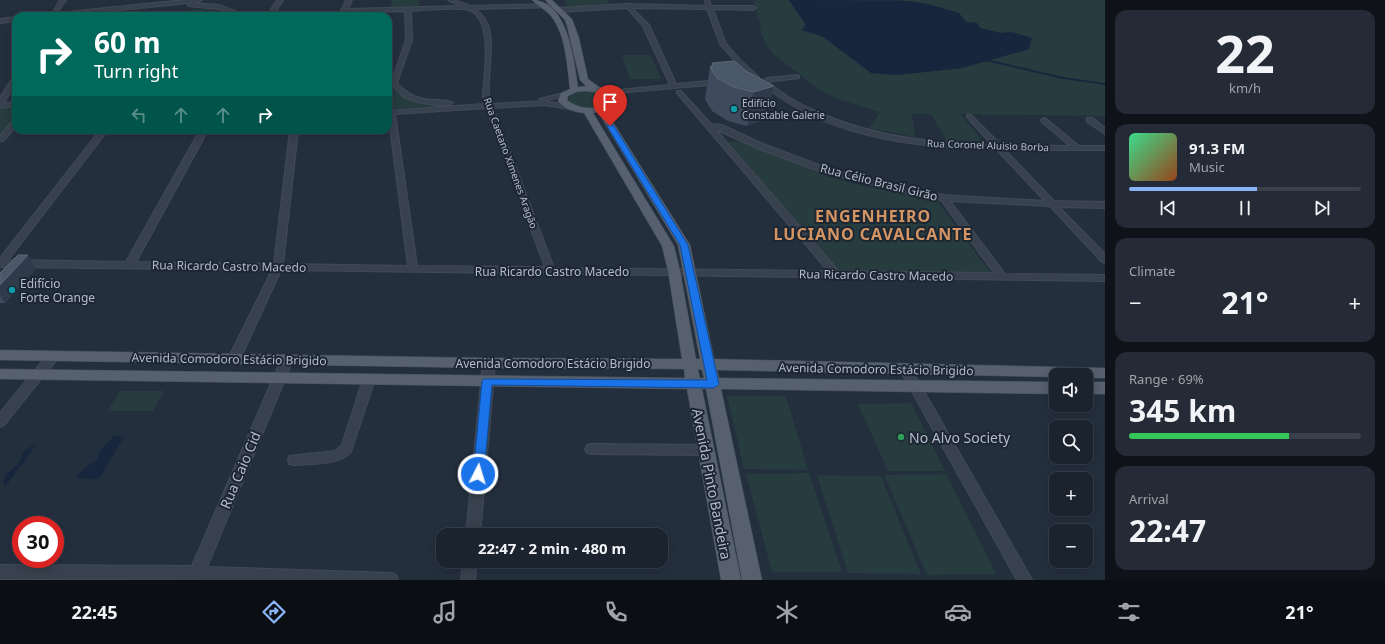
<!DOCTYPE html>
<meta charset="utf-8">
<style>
body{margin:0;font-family:"Noto Sans",sans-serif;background:#242b36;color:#f1f3f6;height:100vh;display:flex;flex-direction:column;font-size:15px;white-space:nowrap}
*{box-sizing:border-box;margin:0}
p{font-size:13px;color:#a0a4aa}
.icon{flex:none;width:22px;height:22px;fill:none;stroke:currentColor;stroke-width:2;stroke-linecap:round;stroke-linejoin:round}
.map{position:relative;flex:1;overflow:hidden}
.details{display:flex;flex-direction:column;gap:10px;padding:10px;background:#0f1319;width:280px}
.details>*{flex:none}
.guide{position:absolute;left:12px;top:12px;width:380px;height:122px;border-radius:12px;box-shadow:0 2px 10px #0003,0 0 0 1px #39404a;background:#00695c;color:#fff;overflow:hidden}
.fabs{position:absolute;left:1049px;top:368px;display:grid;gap:8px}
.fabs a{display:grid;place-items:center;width:44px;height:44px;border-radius:8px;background:#1b232e;box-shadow:0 2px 10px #0003,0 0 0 1px #39404a;font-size:20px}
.speed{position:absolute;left:12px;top:516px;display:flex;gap:8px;font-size:20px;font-weight:700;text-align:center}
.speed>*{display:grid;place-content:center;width:52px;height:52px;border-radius:50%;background:#1b232e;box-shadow:0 2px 10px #0003,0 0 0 1px #39404a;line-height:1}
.speed .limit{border:6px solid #d22;background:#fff;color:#111}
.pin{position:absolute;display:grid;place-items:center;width:34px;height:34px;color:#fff;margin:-41px -17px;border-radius:50% 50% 50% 0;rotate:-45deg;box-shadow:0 0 4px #0007}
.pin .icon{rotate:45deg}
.me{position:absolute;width:44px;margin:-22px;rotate:5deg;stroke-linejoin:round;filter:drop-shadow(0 0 3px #0008)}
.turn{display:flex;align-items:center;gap:14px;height:84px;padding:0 16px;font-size:18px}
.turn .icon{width:52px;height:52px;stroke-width:2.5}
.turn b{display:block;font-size:28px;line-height:34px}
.lanes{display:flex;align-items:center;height:38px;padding:0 16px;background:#0003;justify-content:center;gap:20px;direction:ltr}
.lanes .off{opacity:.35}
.big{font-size:30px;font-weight:700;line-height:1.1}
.details .card{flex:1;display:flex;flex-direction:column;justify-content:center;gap:6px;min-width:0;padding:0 14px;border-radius:12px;background:#242b36}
.details .dial{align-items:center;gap:0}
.dial b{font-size:52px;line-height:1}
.song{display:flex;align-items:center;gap:12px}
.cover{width:48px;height:48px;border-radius:6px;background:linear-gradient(135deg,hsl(150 70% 55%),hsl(20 70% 35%))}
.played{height:4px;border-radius:2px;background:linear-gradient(90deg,#8ab4f8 55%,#39404a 55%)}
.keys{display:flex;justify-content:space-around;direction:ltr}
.heat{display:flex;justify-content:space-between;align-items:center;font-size:22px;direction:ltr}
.charge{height:6px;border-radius:3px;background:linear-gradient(90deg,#34c759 69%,#39404a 0)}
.trip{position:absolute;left:436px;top:528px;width:232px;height:40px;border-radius:12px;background:#1b232e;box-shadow:0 2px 10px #0003,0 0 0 1px #39404a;font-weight:700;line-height:40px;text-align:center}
.tab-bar{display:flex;height:64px;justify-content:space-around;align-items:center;background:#0b0e12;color:#a0a4aa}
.tab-bar .icon{width:28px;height:28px}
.tab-bar .selected{color:#8ab4f8}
.tab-bar b{font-size:18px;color:#f1f3f6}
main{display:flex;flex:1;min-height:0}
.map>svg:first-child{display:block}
</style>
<main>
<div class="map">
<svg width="1105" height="580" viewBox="0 0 1105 580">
<rect width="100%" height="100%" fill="#242f3e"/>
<!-- green -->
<path fill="#263c3f" d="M392 0H419L418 6 391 7Z
M565 0H608L610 5 567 7Z
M753 0H789L806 25 801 30 822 36 871 73 896 75 962 68 1029 49 1012 32 1001 33 980 28 977 23 966 22 959 13 928 4 898 0H1105V116L960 114 983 141H947L931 114H912L915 137 869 128 880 112 840 100 821 91 773 54 766 44 761 33 760 23Z
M199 9 215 11 229 16H169L190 10Z
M622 55H651L661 79H630Z
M388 85C395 87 399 96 409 99 421 103 437 101 448 106L395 109 388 105Z
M585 90 603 94 608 99V102C605 103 602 105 599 106 591 109 570 109 568 98L574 93Z
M16 106V118L0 133V110L2 107Z
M741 141 821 174 855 184 937 201 990 272 840 270 728 142Z
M120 391H164L153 411H107Z
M727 396H786L808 470 744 469Z
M911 403 945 471H888L858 404Z
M809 473 842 572H772L746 474Z
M946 474 996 574 927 575 884 475Z
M817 475 881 476 921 574 848 573Z"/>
<!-- water -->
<path fill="#17263c" d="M789 0 908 1 928 4 959 13 966 22 977 23 980 28 1001 33 1012 32 1032 38 1029 49 962 68 896 75 871 73 822 36 801 30 806 25Z
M114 436 124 437 99 479 76 478 82 470 98 459 101 449Z
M36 445 5 487 3 482 5 475 19 463 24 451 32 446Z"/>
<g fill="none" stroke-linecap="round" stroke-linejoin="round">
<!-- stream -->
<path stroke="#17263c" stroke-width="2" d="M986 60 1063 78 1105 84"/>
<defs>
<path id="minor" d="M60 0H66L57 13 184 0H202L199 2 60 16H42L52 14Z
M277 0H283L273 16H267Z
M346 0H352L348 9 461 6 448 0H455L470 6 555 4 556 5 553 7 475 9C505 28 482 76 491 104L544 101 570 105 573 107 570 109 544 105 493 108 554 268 828 271 677 93V91H681L711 124 722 125 763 144 827 168 897 187 944 195 1045 201 997 150C923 148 839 139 778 96 772 92 765 88 761 83L767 78 797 75 799 76V78L767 82C778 90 790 99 802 105 861 135 927 144 992 145L967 117V115H971L1001 145 1070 146 1042 122 1041 120 1045 118 1079 146H1105V150H1005L1054 201 1105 202V208L1059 207 1105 254V263L1102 262 1050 206 950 201 1005 274 1105 275V281L281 270 240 359 238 362H230L228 359 272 270 0 267V258L100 130H108L8 260 126 262 200 130H208L136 262 274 264 290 130H298L283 264 408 266 388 111 484 104 483 96C484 75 494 19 469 10 462 7 421 10 411 11L412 40 397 83C408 96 421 100 438 100 443 101 449 100 453 103 445 109 413 102 404 97 399 93 395 88 391 83L406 40 405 11 346 13 345 16H339ZM486 108 545 267 417 266 395 114ZM715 129 757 148 821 172 897 191 941 200 994 273 839 271Z
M705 0H709L711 6H753L756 8 753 10 713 9 726 44 740 60 759 77V79H755L736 62 720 44 707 9 632 8 649 25 676 84 720 80 723 82 720 84 606 94 605 93 608 91 670 85 643 26 627 8 559 12 556 10 559 8 628 4 706 6Z
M190 3 219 5 248 16H240L218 9 188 6V4Z
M16 17V21L0 23V19Z
M16 75V82L4 103 16 102V106L0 108V98L13 77Z
M564 93 566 94V96L542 101 539 99Z
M1087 118H1093L1105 128V134L1087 122Z
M13 121H16V127L3 141H0V135Z
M53 352 57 353 59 356 57 359 4 425 0 427V413L49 353Z
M287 356 291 357 293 360 207 567 391 573 396 575 398 580 0 579V565L192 566 281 360 283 357Z
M489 359 493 360 495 363 480 535H466L483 363 485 360Z
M906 366 910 367 1032 580H1017L900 370 902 367Z
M369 375 373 376 375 379 351 452C337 466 313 463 294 465L289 464 288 460 289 456 335 451 342 445 363 379 365 376Z
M591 444 705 445 709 446 711 450 709 454 705 455 591 454 587 453 585 449 587 445Z
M463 561H477L475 580H461Z"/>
<path id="major" d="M532 0C568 0 574 60 578 87L586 86 580 80 567 26 565 20 545 0H552L572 19 579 38 588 79 599 87 611 92 617 100 612 107 608 109V114L690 245 714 359 1105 368V378H1086V375H1056V377L717 370 719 378 1056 382V394L721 389 762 580H742L706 389H702L741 580H721L687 389 0 379V369L685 378 684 369 489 368 0 360V350L489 358 682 359 668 271 662 246 584 113C574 112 564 109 558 101L561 93 570 89C567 65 566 35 551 16 545 9 538 6 532 0ZM585 91 602 93 608 100C598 112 578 109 567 100L568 96 576 92ZM598 112 678 245 700 359H696L680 271 674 246 593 113ZM698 369 702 370 704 378H700Z
M1086 382H1105V394H1086Z"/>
</defs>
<!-- minor casing -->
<use href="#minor" stroke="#414a57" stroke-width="2"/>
<!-- major casing -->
<use href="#major" stroke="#414a57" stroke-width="1"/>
<!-- minor -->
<use href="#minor" fill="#38414e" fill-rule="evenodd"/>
<!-- major -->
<use href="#major" fill="#56606e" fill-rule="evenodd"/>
</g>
<!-- wall -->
<path fill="#3f4b5c" d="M712 63 749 73 767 119 747 126 728 121 712 111 705 99 710 67 711 66Z
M28 255 36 269 5 303H0V273Z"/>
<!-- shaded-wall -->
<path fill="#2f3b4b" d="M774 86 767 119 747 126 753 92Z
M28 255 36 269 5 303 0 296V285Z"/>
<!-- building -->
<path fill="#4b5868" stroke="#5c6777" d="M734 61 749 73H750L774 86 753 92 734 87 717 78 710 67 713 66 712 63Z
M18 255H28L0 285V273Z"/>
<!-- route -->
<path fill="#1a73e8" stroke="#114b97" d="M610 124 614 126 688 245 719 384 717 386 713 388 492 385 484 474 483 477 478 479 474 477 473 474 482 381 484 379 707 380 680 245 607 126Z"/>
<!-- markers -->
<g fill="#0f9aa8" stroke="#1d2633" stroke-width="1.5">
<circle cx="734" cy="109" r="4"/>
<circle cx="12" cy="290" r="4"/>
</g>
<circle fill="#2e9e5b" stroke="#1d2633" stroke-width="1.5" cx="901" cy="437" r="4"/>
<g text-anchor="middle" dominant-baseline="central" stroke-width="4" stroke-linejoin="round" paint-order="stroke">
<!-- far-poi labels -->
<g font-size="10" fill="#b4bcc9" stroke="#1d2633" text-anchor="start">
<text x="742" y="103">Edifício<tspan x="742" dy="12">Constable Galerie</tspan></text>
</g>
<!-- far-street labels -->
<g font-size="10" fill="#b4bcc9" stroke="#1d2633">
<text transform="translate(988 145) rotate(2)">Rua Coronel Aluisio Borba</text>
<text transform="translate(511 163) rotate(70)">Rua Caetano Ximenes Aragão</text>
</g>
<!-- street labels -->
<g font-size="12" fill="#b4bcc9" stroke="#1d2633">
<text transform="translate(879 182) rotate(14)">Rua Célio Brasil Girão</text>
<text transform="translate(229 266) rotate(1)">Rua Ricardo Castro Macedo</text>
<text x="552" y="271">Rua Ricardo Castro Macedo</text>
<text transform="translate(876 275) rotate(1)">Rua Ricardo Castro Macedo</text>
<text transform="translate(229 359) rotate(1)">Avenida Comodoro Estácio Brigido</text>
<text x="553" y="363">Avenida Comodoro Estácio Brigido</text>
<text transform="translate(876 369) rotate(1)">Avenida Comodoro Estácio Brigido</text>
</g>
<!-- poi labels -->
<g font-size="12" fill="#b4bcc9" stroke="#1d2633" text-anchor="start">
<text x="20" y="283">Edifício<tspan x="20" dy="14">Forte Orange</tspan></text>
</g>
<!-- near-poi labels -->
<g font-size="14" fill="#b4bcc9" stroke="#1d2633" text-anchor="start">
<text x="909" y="437">No Alvo Society</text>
</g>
<!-- near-street labels -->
<g font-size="14" fill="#b4bcc9" stroke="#1d2633">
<text transform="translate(240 470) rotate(-67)">Rua Caio Cid</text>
<text transform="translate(712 484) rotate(79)">Avenida Pinto Bandeira</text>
</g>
<!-- district labels -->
<g font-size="16" font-weight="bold" letter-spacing="1" fill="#d59563" stroke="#1d2633">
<text x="873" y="216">ENGENHEIRO<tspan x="873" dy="18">LUCIANO CAVALCANTE</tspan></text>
</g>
</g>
</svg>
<div class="fabs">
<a><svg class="icon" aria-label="sound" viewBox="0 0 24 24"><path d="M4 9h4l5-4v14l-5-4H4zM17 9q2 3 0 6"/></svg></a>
<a><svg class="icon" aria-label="search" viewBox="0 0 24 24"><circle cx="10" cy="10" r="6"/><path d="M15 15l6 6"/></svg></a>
<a>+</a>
<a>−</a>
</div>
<div class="speed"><div class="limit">30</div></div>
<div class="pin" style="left:610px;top:126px;background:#d93025"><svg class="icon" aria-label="arrive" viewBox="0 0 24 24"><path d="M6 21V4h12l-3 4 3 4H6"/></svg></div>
<svg class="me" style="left:478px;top:474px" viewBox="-20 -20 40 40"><circle r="17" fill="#1a73e8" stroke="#fff" stroke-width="3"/><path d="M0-11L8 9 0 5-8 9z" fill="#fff"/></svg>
<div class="trip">22:47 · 2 min · 480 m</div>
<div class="guide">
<div class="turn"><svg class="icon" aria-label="right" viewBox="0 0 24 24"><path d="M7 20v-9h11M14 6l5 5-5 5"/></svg><div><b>60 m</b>Turn right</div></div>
<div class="lanes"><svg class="icon off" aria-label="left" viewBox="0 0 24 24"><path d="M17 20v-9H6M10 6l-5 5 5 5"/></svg><svg class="icon off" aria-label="ahead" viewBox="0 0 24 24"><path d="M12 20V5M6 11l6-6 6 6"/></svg><svg class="icon off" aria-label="ahead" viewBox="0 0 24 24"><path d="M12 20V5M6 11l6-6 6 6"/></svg><svg class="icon" aria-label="right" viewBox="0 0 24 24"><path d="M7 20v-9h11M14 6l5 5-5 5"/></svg></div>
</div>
</div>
<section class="details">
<div class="card dial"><b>22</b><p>km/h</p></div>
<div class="card">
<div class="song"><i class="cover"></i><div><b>91.3 FM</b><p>Music</p></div></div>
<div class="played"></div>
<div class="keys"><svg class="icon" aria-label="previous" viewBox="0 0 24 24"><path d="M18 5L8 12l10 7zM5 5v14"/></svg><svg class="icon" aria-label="pause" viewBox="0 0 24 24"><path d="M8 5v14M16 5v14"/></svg><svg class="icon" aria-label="next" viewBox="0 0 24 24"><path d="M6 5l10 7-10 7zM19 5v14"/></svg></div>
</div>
<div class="card"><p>Climate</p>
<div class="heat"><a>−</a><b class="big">21°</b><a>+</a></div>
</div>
<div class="card"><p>Range · 69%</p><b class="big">345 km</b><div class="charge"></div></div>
<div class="card"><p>Arrival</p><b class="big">22:47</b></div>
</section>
</main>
<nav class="tab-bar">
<b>22:45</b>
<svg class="icon selected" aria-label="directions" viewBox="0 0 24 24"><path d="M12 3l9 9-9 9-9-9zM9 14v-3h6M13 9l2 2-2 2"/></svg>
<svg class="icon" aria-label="music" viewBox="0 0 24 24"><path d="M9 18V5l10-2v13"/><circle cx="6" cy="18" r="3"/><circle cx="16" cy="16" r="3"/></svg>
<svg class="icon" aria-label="phone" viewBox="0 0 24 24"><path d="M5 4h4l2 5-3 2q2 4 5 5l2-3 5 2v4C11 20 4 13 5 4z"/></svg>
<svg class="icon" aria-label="climate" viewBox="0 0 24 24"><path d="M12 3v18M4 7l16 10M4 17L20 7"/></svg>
<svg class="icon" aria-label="car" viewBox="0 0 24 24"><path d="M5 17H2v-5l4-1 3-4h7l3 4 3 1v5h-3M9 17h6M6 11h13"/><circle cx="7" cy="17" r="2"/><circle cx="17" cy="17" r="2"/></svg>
<svg class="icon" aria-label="filters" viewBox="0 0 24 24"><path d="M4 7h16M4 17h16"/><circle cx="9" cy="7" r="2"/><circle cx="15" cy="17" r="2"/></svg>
<b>21°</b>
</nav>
